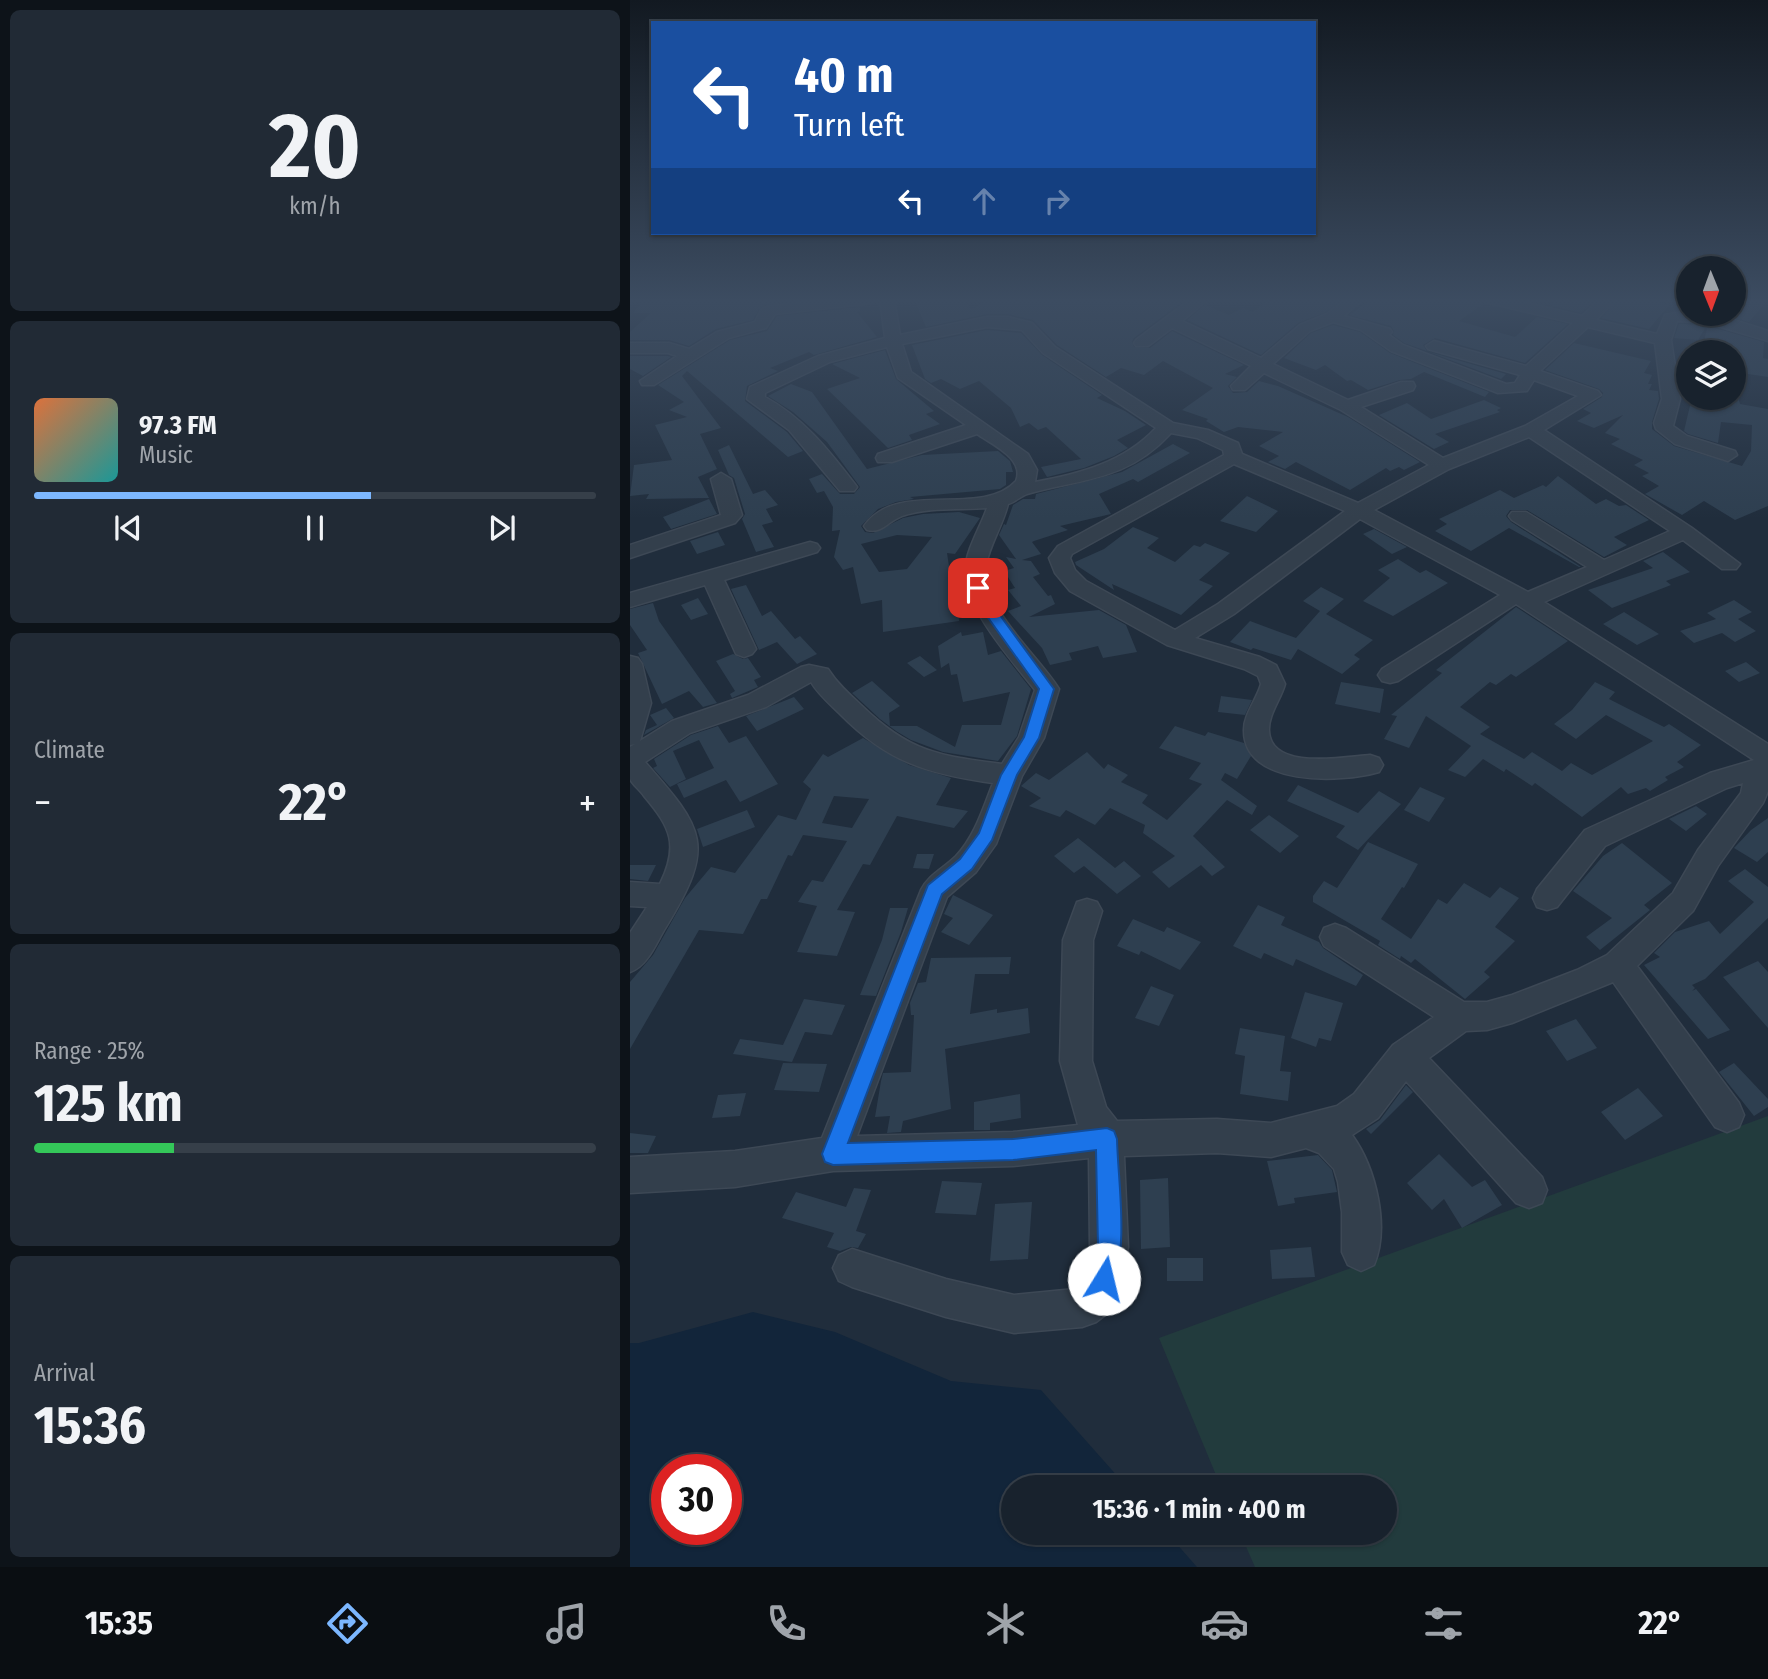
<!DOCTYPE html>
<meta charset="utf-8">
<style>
body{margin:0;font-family:"Fira Sans Condensed",sans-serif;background:#212a35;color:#f1f3f6;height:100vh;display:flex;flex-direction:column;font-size:26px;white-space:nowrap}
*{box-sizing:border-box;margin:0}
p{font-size:23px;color:#9fa4aa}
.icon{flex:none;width:38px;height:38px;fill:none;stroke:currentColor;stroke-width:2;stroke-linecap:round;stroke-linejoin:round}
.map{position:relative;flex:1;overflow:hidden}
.sheet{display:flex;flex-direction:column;gap:10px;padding:10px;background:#0d1319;width:630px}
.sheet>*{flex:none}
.top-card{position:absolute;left:21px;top:21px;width:665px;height:214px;border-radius:0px;box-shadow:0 2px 5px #0004,0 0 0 2px #363f49;background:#1a4fa0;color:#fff;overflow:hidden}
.needle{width:46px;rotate:179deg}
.fabs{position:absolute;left:1046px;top:256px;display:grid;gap:14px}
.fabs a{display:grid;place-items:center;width:70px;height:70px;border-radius:50%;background:#18222d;box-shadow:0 2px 5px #0004,0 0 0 2px #363f49;font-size:35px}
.speed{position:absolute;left:21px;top:1454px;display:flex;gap:14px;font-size:35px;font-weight:700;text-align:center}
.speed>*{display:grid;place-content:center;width:91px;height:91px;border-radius:50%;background:#18222d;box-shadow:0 2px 5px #0004,0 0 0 2px #363f49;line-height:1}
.speed .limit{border:10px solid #d22;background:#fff;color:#111}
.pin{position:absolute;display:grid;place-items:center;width:60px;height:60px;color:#fff;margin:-30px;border-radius:14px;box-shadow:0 4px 10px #0006}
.me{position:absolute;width:77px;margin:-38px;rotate:9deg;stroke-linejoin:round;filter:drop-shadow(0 0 5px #0008)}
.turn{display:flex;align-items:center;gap:24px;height:147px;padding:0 28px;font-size:32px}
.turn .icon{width:91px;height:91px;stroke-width:2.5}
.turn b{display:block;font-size:49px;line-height:60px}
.lanes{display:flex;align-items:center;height:66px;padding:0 28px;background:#0003;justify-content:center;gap:35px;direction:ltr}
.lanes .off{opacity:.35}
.big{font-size:52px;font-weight:700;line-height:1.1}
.sheet .widget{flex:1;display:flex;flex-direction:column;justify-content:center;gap:10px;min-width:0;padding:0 24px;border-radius:10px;background:#212a35}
.sheet .dial{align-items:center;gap:0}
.dial b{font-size:91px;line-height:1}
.song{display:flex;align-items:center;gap:21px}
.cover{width:84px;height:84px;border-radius:10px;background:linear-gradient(135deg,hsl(20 70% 55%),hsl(180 70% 35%))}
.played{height:7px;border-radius:4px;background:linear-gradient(90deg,#7cb7ff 60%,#363f49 60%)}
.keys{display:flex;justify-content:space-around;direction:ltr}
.heat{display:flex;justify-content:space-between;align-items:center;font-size:38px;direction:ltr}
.charge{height:10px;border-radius:5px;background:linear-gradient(90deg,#34c759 25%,#363f49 0)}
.trip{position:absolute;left:371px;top:1475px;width:396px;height:70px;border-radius:35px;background:#18222d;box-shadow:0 2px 5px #0004,0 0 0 2px #363f49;font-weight:700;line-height:70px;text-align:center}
.tab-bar{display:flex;height:112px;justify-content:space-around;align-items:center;background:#0a0e12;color:#9fa4aa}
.tab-bar .icon{width:49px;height:49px}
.tab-bar .active{color:#7cb7ff}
.tab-bar b{font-size:32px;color:#f1f3f6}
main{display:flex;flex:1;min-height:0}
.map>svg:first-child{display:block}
</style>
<main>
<section class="sheet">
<div class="widget dial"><b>20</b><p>km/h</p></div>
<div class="widget">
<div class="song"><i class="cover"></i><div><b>97.3 FM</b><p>Music</p></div></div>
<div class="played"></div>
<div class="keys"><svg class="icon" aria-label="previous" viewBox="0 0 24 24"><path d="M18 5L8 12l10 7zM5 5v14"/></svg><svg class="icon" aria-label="pause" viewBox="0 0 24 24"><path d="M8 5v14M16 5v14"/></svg><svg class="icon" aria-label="next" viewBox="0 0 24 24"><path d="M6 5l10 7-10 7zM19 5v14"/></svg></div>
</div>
<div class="widget"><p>Climate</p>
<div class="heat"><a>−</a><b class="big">22°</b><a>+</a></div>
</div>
<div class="widget"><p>Range · 25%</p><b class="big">125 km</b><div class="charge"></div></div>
<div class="widget"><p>Arrival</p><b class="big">15:36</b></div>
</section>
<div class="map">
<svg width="1138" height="1567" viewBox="0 0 1138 1567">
<rect width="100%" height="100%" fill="#202d3c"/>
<!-- green -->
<path fill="#223b3d" d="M1138 1116V1567H625L610 1533H754V1488L591 1487 529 1338Z"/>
<!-- water -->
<path fill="#12253a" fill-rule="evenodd" d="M123 1312 205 1332 321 1381 411 1390 497 1487 383 1488V1533H537L567 1567H0V1343H9ZM37 1470H96V1530H37Z"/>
<!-- building -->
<path fill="#2e3f50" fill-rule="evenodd" d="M14 299 71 301 175 299 135 305 129 309 123 320 86 329 59 346 39 340H0V332L21 313H3Z
M284 299H334L341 309 361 299H556L504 338 502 342 504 347 520 348 542 331 614 365 595 374 607 377 598 386 603 393 617 392 629 381 648 386 718 417 790 462 774 470 769 467 760 471 756 468 720 490 666 462 655 469 638 462 649 456 629 446 653 432 608 427 594 432 576 421 578 419 552 410 583 388 533 361 514 375 491 368 476 377 427 345 403 320 378 314H357L296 327Z
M640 299 710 301 696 312 668 323 631 355 557 320 575 305 599 315 613 308 623 312Z
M775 299H851L853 304 829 321 885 337 907 317 938 324 895 363 805 338 793 345 797 351 774 343 763 335 764 331 761 326 719 315 741 300 767 304Z
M924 299H966L951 313 919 305Z
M988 299H1019L1039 305 1019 329 971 318Z
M1104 299H1138L1119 322 1088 313H1104Z
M230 307V312H227L247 337 184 355 179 352 140 368 148 371 117 386 115 401 157 432 173 451 158 457 57 371 52 376 91 428 70 434 87 469 68 477 79 498 16 499 19 494 0 496 4 465 42 460 25 425 57 417 39 410 54 402 28 385 100 340 137 331 147 316Z
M1049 324 1074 325 1134 342 1133 358 1138 359V377L1105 372 1102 344 1074 341 1077 329 1075 328 1068 340 1044 338Z
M703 325 730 332 760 353 859 392 855 397 794 372 781 379 770 380 738 390 721 380 717 381 695 365 686 370 654 358 681 333Z
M357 330 391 333 412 355 472 395 467 398 495 411 516 425 487 440 498 448 484 456 454 468 417 477 411 467 451 459 416 427 408 430 399 423 390 427 381 408 349 381 330 389 311 379 301 383 295 379 282 345Z
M944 343 1021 361 1014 373 1022 375 1018 384H1022L1019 390 1028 391 1029 399 1022 422V429L1044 446 1112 466 1121 451 1122 425 1091 422 1088 443 1058 434 1054 431 1062 397H1108L1110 404 1138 409V506L1105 520 1074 501 1052 515 1015 494 1029 486 1012 476 1019 473 1004 465 1013 460 981 444 990 439 975 433 993 415 964 428 947 421 961 413 953 409 972 397 973 393 969 389 915 370Z
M255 350 266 379 304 411 296 414 310 424 279 435 282 440 258 448 197 389 230 378 202 364Z
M799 352 876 374 871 379Z
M0 356H38L41 357 13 376 0 369Z
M161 384 182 392 237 469 292 455 368 451 380 461 383 472H376V485L370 489 280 497 284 499 266 502 248 509 231 526 235 532 243 533 273 518 293 514 329 512 350 518 325 554 317 553 322 586H326L329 621 253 632 252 600 231 604 223 567 213 570 204 557 210 530 202 531 203 507 194 491 187 493 179 479 192 474 210 494H224L230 487 197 442 163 412 138 396ZM267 535 302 537 277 569 249 572 231 544Z
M854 400 871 408 867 410 870 412 805 434 819 442 804 449 749 415 777 403 801 419Z
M543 444 560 453 508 482 503 479 469 494 481 514 430 526 438 530 404 541 402 542 411 554 392 560 401 561 410 574 403 577 418 596 421 595 425 604 399 617 469 610 496 625 507 652 473 658 468 646 439 653 442 660 420 665 412 648 378 611 391 606 378 590 385 588 374 571 384 568 376 557 386 559 369 535 374 524 376 525 383 505 393 499H405L406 494 492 472Z
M99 445 123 494 135 490 148 505 136 509 143 522 132 525 144 547 126 552 112 519 115 514 104 478 99 475 88 450Z
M928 476 966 504 976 499 989 506 996 505 1019 520 984 537 997 545 974 557 897 510H880L876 516 881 522 951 567H949L879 528 841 551 805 531 817 524 809 519 870 490 884 498 913 485 916 487Z
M617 496 648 511 626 532 590 521Z
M79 499 87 514 41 529 33 517Z
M503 527 529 538 517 548 545 562 564 545 570 547 575 543 600 553 569 580 583 586 551 615 482 584 484 590 446 565 445 562 474 549Z
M744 529 777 547 762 554 733 534Z
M88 532 95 545 67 554 60 541Z
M1033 552 1060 572 1036 581 1041 585 982 608 958 590 1023 568 1013 561Z
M768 559 790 573 796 570 818 583 763 616 733 601 760 578 748 570Z
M116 585 132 616 141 611 165 639 170 636 187 654 167 664 147 642 129 650 101 589Z
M691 587 714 599 696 614 743 640 724 655 730 659 712 674 668 649 661 660 623 648 621 650 600 642 620 621 666 638 690 611 673 601Z
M68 598 78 614 61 620 51 605Z
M1104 600 1122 612 1108 619 1126 631 1105 642 1092 633 1064 643 1050 631 1086 619 1077 613Z
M23 603 29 621 87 703 73 707 59 691 32 704 8 653 17 650 0 625V609Z
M886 607 938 641 886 677 881 674 866 685 860 682 830 707 860 727 850 734 894 759 902 752 932 771 941 763 962 775 1023 741 976 715 946 739 924 724 942 710 965 682 985 692 979 699 1034 727 1039 724 1071 745 1047 762 1054 767 1035 777 1038 780 1020 791 1016 788 998 794 991 787 952 817 905 783 902 786 876 769 874 772 853 759 835 777 818 770 841 746 796 716 779 748 754 739 767 716 761 715 812 673 806 670Z
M994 612 1029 634 1007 645 973 624Z
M331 632 332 636 353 632 358 655 371 651 401 689 387 736 368 761 313 752 281 740 266 731 250 719 222 693 242 681 270 706 259 713 260 726H287L325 747 332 725H371L380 692 333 702 327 674 321 675 319 663 311 668 308 646Z
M103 654 113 659 118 658 131 677 124 680 128 687 102 698 100 694 105 691 86 661Z
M290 656 307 670 294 677 277 663Z
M1116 662 1130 673 1109 682 1095 671Z
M711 682 754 689 750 713 705 704Z
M591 696 622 700 615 715 588 712Z
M164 697 174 709 127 731 116 716Z
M36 708 44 718 14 735 16 730 27 725 20 715Z
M88 726 99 743 116 736 148 784 110 802 96 780 54 798 47 784 84 768 69 740 43 751 56 779 40 787 23 768 27 766 24 759 61 735Z
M545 726 575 736 578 732 614 743 621 756 607 779 595 773 591 780 627 806 622 815 597 800 563 836 595 867 582 876 571 865 539 888 522 872 545 856 513 833 515 825 480 808 465 825 436 810 430 817 399 806 411 798 391 786 406 773 419 780 457 752 474 769 478 764 498 775 491 782 518 795 512 803 537 820 572 784 559 779 571 763 529 748Z
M233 738 279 765 321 778 306 805 338 811 324 828 267 816 240 865 233 864 207 910 225 912 207 956 167 952 187 906 168 902 182 880 193 882 217 841 173 835 162 856 158 855 137 899H131L113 934 69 930 0 1049V982L23 955 55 898 81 867 105 873 148 815 166 820 181 789 173 782 193 754 198 757ZM204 796 239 799 222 828 192 823Z
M668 785 728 813 749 791 771 804 728 850 706 837 715 826 657 801Z
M790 787 815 798 799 822 774 810Z
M1066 806 1077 814 1056 831 1039 819Z
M117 810 125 827 73 847 67 829Z
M639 815 669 836 650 853 620 830Z
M1138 818V852L1127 862 1104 848 1121 830Z
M448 838 485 868 494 861 511 876 487 894 454 866 444 873 424 856Z
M738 842 788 864 774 888 772 887 751 919 781 939 808 899 817 904 834 883 860 898 870 887 889 898 865 927 885 941 854 972 860 977 835 999 785 959 781 963 771 956 770 959 748 945 750 941 683 902V896L694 881 707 888Z
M992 843 1042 883 1014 905 1020 910 970 950 956 937 982 918 943 891 973 856Z
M287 854H304L299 869 283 868Z
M0 865H26L18 881 0 879Z
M1115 869 1138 887V918L1075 979 1062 985 1065 988 1062 991 1066 989 1100 1030 1078 1039 1014 965 1030 957 1024 953 1045 932 1079 921 1090 934 1124 902 1098 881Z
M323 895 363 915 339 945 311 932 323 918 314 914Z
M628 905 655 917 651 925 689 942 693 948 733 975 726 986 666 959 663 966 634 953 631 959 603 946Z
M260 908H278L271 932 246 996 230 995 252 940Z
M503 919 534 932 537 927 571 942 550 970 511 951 509 955 487 946Z
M381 957 379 974H345L340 1014 367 1009V1013L398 1008 400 1033 315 1049 321 1109 273 1121 271 1132 257 1133 260 1116 245 1117 251 1081 253 1073 281 1072 284 1015H281L280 1003 288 983 296 982 301 958Z
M1128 961 1138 972V1028L1093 977Z
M521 986 544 995 529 1026 505 1018Z
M675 992 713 1003 701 1041 689 1038 686 1047 661 1038Z
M174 999 215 1005 202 1035 175 1032 162 1062 103 1054 110 1039 153 1045Z
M946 1019 967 1048 937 1061 916 1031Z
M610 1028 655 1036 650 1071 661 1072 658 1101 610 1094 615 1056 605 1054Z
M153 1063 197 1064 189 1092 144 1090Z
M1104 1063 1138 1099V1107L1124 1116 1089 1072Z
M776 1085 783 1092 741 1134 736 1129 750 1120Z
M1008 1088 1033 1116 995 1140 971 1112Z
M116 1093 110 1116 82 1118 88 1095Z
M390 1094 391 1118 360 1123V1130H344V1102Z
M0 1133 26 1136 18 1153H0Z
M809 1154 842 1187 855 1180 872 1205 832 1228 814 1199 802 1210 777 1183Z
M688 1155 702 1170 707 1192 664 1198 665 1203 648 1206 637 1161Z
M538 1178 540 1247 511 1249 510 1180Z
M312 1181 352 1183 346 1215 305 1213Z
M224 1188 241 1190 226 1231 236 1234 228 1248 221 1247 210 1251 197 1247 204 1233 152 1218 166 1192 216 1207Z
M402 1202 398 1259 360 1261 365 1204Z
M681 1247 685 1277 642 1279 640 1250Z
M537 1258H573V1281H537Z"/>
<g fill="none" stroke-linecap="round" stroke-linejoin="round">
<defs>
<path id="minor" d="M198 299H249L242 303 145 314 136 328 99 338 24 385H12L10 381 47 356 38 353H0V343H39L59 349 87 332 125 322 131 310 136 307Z
M250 299H264L270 335 357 317H378L402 323 425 347 543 423 578 430 608 443 612 454 728 503 799 465 711 410 634 373 615 390H603L601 386 621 366 542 328 518 346H506L504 343 506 340 561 299H578L552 321 631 358 670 325 697 314 716 299H733L714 316 760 329 762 332 759 335 773 345 876 384 885 383 890 375 798 349 796 346 804 341 896 366 943 323 855 302 853 299H880L952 316 970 299H986L966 320 1027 334 1035 315C1068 306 1104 320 1138 331V341L1074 322 1047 321 1041 340 1050 399 1043 426 1057 436 1105 451 1107 455 1098 461 1045 444 1026 429 1024 423 1032 399 1025 343 958 327 910 371 968 391 971 395 914 430 1062 528 1110 564 1106 569H1092L1053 540 914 602 1138 744V791L1133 803 1088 866 1063 911 1007 966 1109 1103 1114 1115 1109 1127 1097 1132 1085 1127 983 982 882 1023 857 1030 836 1031 799 1058 912 1177 917 1190 912 1203 899 1208 886 1203 776 1081 748 1118 722 1135C746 1168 760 1227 744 1265L731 1271 718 1265 712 1252V1212L708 1182 704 1169 689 1153 676 1148 641 1157 587 1153 494 1156 498 1247 488 1295 483 1309 466 1322 452 1327 384 1333 316 1317 222 1287 209 1281 203 1268 209 1255 222 1249 316 1279 384 1295 445 1289 452 1284 460 1247 459 1158 383 1166 203 1171 105 1187 0 1193V1157L105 1151 192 1138 291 890C298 875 314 868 326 856 345 836 353 808 363 783 298 774 257 762 210 714 200 704 188 694 181 682L136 707 60 733 15 762C75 830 86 845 36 927 26 943 18 966 0 972V933L17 907 0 906V882L30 884C49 845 41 828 14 796 11 791 3 785 0 779 0 771 0 756 0 747L5 744 0 745V656L8 658 12 664 21 703 10 741 42 721 118 695 171 667 179 665 198 669C207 683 219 694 231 705 279 752 309 756 372 764L389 737 405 690C384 663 331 604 335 569 337 548 350 528 357 508 330 510 298 507 272 516 258 521 252 534 237 530L234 526C268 478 351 519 386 481 395 459 363 445 347 434L262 462H248L246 458 248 454 336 425 268 378 257 347 200 362 135 393V397C172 417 198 449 224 483L227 487 224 491H210L159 430 117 399 120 387 188 356 255 338ZM703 322 731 330 761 351 868 393 897 391 904 380 948 396 895 426 813 458 731 407 783 390 785 386 783 382H771L718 400 643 364 680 331ZM357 327 392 330 413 353 526 428C494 462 450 474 405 482L407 470 398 454 281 372 272 344ZM541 433 567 438 593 450 594 455 428 546 419 558 425 573 440 591 537 645 614 669 628 676 631 684C627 699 614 714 614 729 612 787 712 783 749 772L753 765 749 758 740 755C713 757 641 771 639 731 638 715 651 699 655 684L646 665 630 657 565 638 604 614 730 519 870 595 752 669 748 675 752 681 760 683 768 681 886 604 1124 760 1080 773 955 830 907 889 903 898 907 907 917 910 927 907 975 846 1097 788 1113 783 1111 793 1068 850 1043 893 977 955 947 970 882 995 857 1002H834L716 928 705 924 694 928 690 937 694 946 804 1017 763 1045 724 1094 707 1106 641 1123 587 1119 487 1121 476 1107 462 1061 463 940 472 911 467 902 457 899 447 902 433 940 430 1061 448 1125 383 1132 227 1136 317 897 346 872 366 844 392 776 414 738 429 689C409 656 350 607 356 565 360 544 373 525 378 504 385 502 391 496 397 494 454 478 497 481 541 433ZM899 437 1040 531 974 560 896 512H882L879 516 882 520 957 567 898 592 744 510 819 469ZM604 464 715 511 588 604 545 630 456 581 445 570 440 558 442 554Z
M91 473 101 479 112 515 105 523 0 558V545L91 515 81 479Z
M180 542 187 544 190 548 187 552 94 580 126 649 122 654 114 657 106 654 75 585 0 607V593Z"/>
</defs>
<!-- minor casing -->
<use href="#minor" stroke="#3d4855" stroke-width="3"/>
<!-- minor -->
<use href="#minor" fill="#333f4c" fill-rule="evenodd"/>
</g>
<!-- sky -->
<linearGradient id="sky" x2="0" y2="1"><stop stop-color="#121921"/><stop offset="0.58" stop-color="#3c4c61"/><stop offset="1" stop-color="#3c4c61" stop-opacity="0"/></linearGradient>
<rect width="1138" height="519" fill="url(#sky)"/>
<!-- route -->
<path fill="#1a73e8" stroke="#114b97" stroke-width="2" d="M348 584 352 585 364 607 424 689 409 738 387 775 362 840 342 869 312 894 218 1143 383 1139 477 1128 484 1131 487 1139C488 1182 499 1247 482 1287L474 1291 466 1287 462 1279 468 1247 466 1150 383 1160 203 1165 195 1162 192 1154 296 890 298 885 330 859 349 833 371 775 394 737 409 689 354 612 341 588Z"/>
</svg>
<div class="fabs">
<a><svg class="needle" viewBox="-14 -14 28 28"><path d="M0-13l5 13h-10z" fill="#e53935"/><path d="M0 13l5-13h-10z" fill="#9fa4aa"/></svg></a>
<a><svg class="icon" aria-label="layers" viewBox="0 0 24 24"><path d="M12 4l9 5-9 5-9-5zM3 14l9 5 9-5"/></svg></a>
</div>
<div class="speed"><div class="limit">30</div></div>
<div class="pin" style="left:348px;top:588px;background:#d93025"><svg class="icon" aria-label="arrive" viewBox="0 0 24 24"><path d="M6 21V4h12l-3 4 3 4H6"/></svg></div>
<svg class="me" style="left:474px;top:1279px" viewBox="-20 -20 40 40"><circle r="19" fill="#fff"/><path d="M0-13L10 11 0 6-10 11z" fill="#1a73e8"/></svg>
<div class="trip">15:36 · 1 min · 400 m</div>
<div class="top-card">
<div class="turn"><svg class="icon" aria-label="left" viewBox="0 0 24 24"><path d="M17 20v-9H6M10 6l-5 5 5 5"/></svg><div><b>40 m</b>Turn left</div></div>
<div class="lanes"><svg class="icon" aria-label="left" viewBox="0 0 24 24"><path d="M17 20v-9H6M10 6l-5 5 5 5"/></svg><svg class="icon off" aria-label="ahead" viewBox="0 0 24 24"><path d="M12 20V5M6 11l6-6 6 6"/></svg><svg class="icon off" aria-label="right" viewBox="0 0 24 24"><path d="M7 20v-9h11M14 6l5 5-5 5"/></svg></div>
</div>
</div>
</main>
<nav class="tab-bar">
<b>15:35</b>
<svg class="icon active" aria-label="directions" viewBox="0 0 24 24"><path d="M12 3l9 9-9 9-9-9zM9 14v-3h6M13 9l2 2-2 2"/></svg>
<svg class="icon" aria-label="music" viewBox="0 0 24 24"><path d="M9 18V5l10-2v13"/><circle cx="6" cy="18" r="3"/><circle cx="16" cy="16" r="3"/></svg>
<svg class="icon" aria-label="phone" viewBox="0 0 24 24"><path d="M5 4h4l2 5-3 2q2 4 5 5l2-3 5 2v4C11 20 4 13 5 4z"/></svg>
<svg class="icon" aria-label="climate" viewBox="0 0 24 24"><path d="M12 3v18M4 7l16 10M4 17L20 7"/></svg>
<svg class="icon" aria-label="car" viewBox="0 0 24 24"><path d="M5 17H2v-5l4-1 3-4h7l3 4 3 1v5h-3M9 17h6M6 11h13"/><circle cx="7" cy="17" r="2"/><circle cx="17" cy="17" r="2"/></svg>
<svg class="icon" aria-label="filters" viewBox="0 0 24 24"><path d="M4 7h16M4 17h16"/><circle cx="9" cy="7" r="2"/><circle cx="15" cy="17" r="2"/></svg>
<b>22°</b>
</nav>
